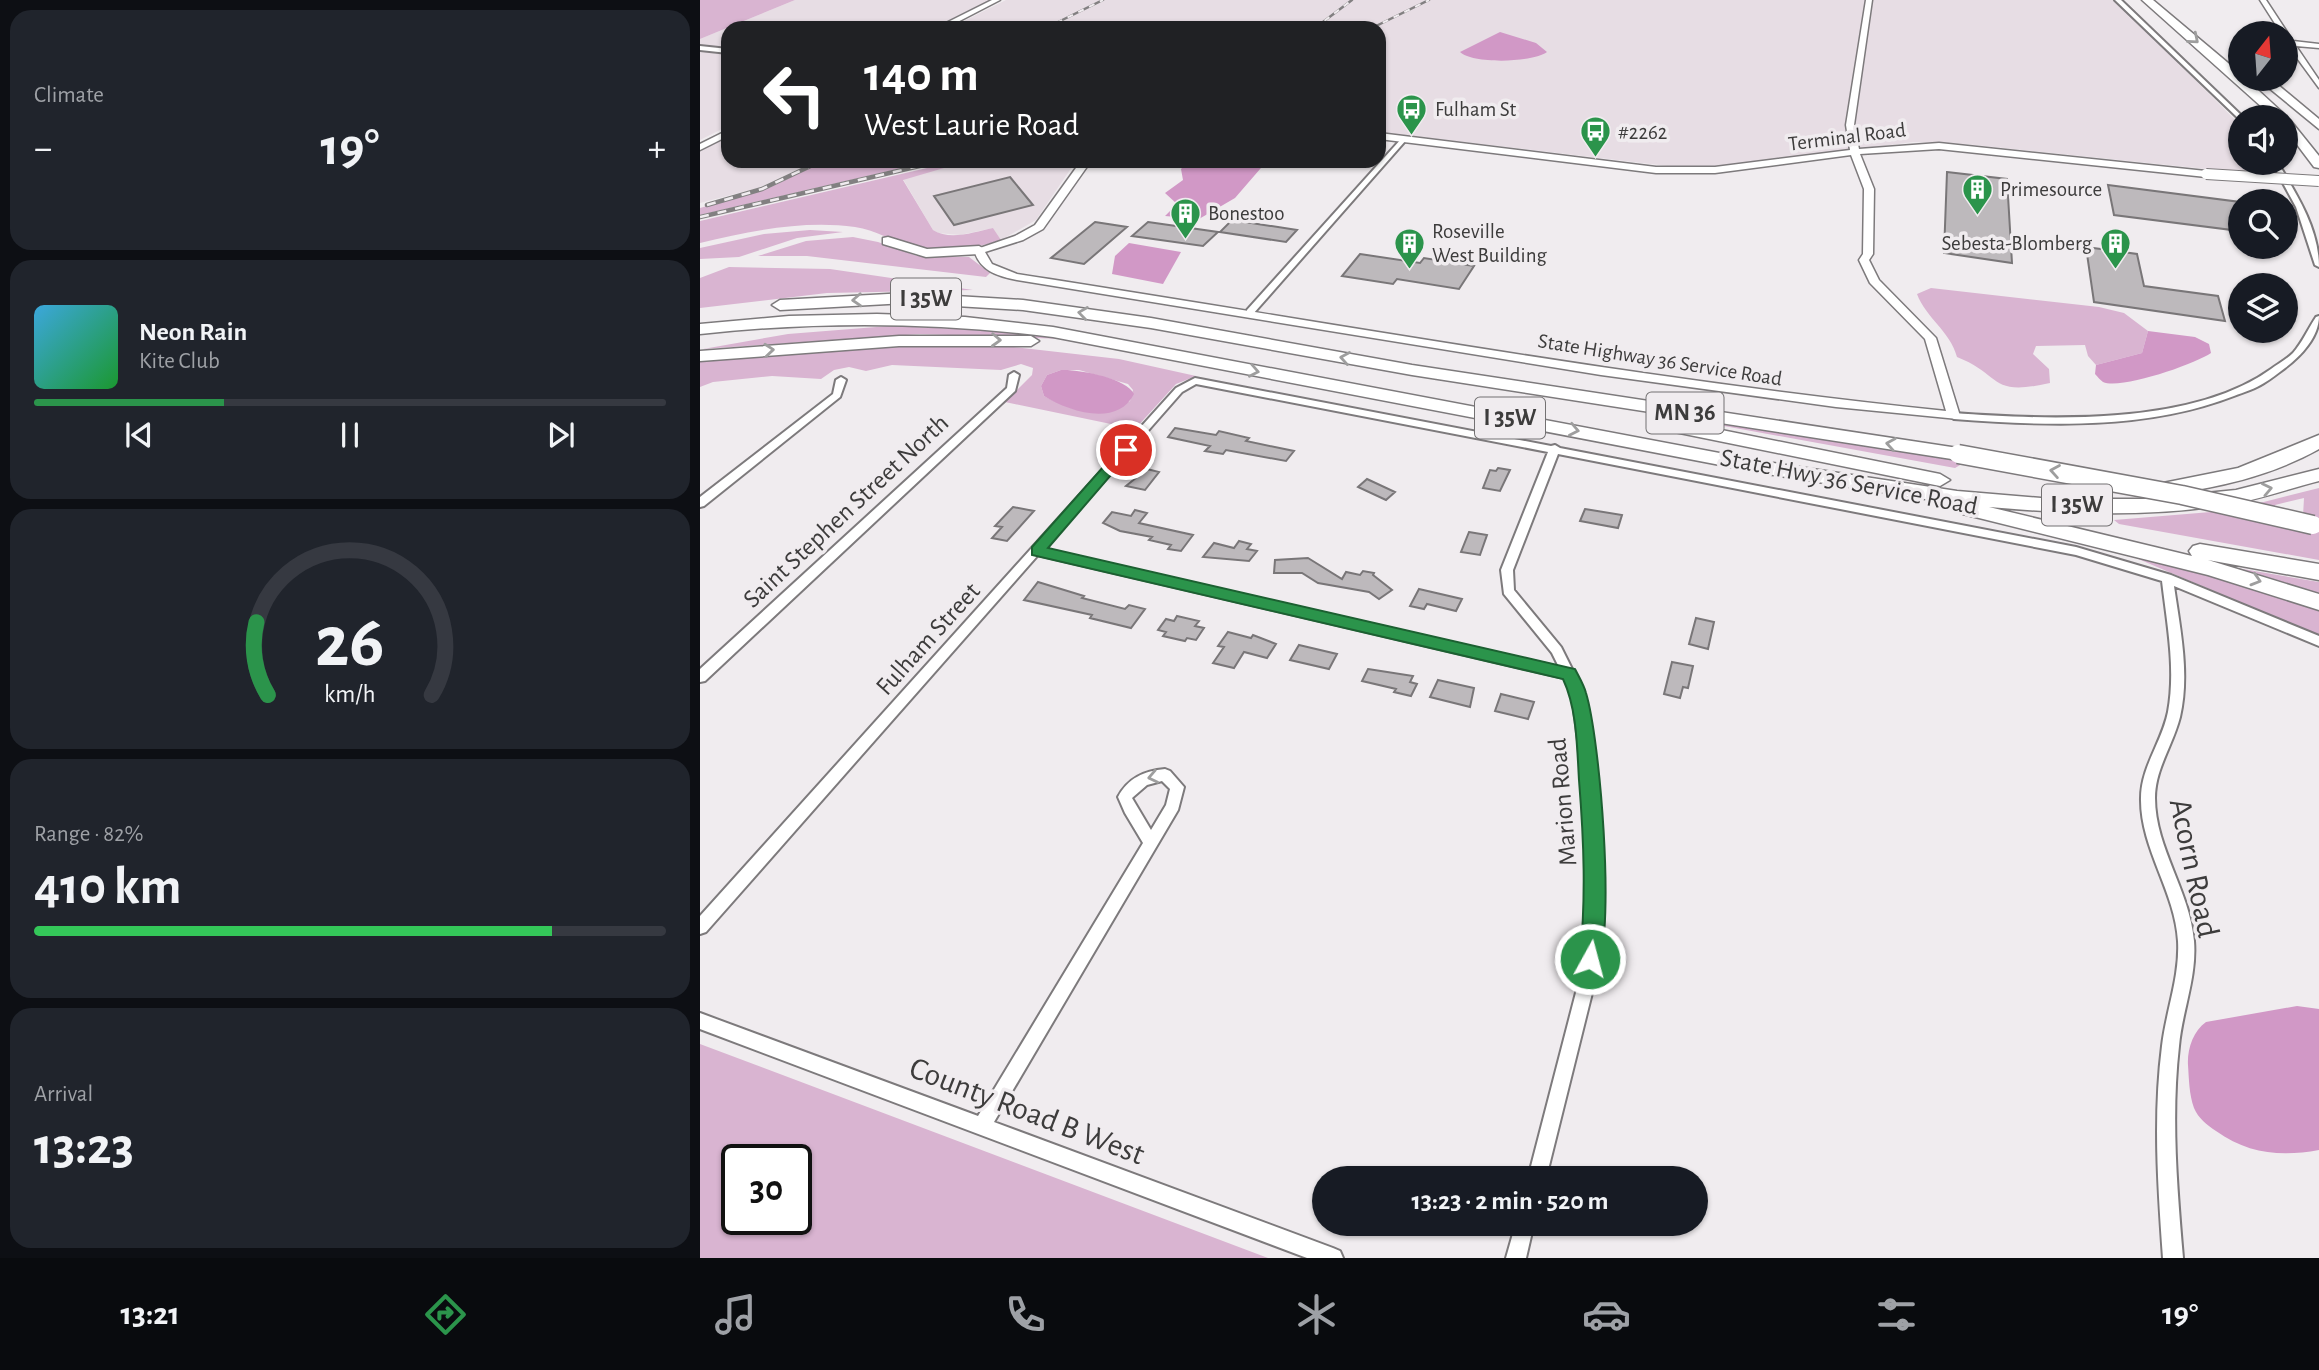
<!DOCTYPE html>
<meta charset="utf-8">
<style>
body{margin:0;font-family:"Alegreya Sans",sans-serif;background:#20242c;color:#f1f3f6;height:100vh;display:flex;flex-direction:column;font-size:26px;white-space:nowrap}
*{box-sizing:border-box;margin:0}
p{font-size:23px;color:#9ea1a6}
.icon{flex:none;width:38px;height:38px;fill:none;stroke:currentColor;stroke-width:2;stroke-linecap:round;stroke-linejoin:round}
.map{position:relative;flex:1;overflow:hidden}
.drawer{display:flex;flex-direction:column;gap:10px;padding:10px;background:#0d0f14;width:700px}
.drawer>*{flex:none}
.hud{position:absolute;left:21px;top:21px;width:665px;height:147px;border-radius:21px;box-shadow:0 2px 5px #0004;background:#202124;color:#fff;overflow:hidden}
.needle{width:46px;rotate:17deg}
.controls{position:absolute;left:1528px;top:21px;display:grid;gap:14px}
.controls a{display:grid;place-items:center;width:70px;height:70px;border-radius:50%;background:#171b24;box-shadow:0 2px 5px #0004;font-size:35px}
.speed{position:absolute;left:21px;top:1144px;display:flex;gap:14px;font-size:35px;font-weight:700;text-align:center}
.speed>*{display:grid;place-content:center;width:91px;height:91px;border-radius:50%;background:#171b24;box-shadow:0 2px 5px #0004;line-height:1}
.speed .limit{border:4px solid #111;border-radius:10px;background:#fff;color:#111}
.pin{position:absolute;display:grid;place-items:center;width:60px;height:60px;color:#fff;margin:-30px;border:4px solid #fff;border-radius:50%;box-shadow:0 2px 7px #0007}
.me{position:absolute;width:77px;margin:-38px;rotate:7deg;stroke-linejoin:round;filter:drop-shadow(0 0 5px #0008)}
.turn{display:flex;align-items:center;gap:24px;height:147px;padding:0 28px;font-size:32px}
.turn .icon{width:91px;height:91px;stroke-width:2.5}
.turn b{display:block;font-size:49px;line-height:60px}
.big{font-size:52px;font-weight:600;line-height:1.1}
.drawer .card{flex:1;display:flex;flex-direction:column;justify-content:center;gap:10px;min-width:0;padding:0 24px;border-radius:21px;background:#20242c}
.drawer .dial{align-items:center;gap:0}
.dial svg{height:182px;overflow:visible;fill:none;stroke:#363941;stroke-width:7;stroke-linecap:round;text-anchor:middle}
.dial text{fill:#f1f3f6;stroke:none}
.song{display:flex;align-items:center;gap:21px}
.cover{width:84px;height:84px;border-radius:10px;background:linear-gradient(135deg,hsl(200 70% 55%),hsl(130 70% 35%))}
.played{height:7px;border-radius:4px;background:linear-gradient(90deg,#2b944b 30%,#363941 30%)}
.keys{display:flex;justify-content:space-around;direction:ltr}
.heat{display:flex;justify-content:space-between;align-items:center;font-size:38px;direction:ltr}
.charge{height:10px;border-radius:5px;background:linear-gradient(90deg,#34c759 82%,#363941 0)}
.trip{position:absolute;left:612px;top:1166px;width:396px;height:70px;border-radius:35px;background:#171b24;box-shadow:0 2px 5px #0004;font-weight:600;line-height:70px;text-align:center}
.tabs{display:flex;height:112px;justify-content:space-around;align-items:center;background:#090b0e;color:#9ea1a6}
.tabs .icon{width:49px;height:49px}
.tabs .selected{color:#2b944b}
.tabs b{font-size:32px;color:#f1f3f6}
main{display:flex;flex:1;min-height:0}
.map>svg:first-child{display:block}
</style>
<main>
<section class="drawer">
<div class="card"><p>Climate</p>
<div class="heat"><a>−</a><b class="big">19°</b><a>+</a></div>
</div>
<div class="card">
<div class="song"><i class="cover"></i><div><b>Neon Rain</b><p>Kite Club</p></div></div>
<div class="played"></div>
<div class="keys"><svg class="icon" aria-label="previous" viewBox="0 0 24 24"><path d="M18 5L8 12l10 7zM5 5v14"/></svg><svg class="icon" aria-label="pause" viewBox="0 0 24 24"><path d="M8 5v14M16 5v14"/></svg><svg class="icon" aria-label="next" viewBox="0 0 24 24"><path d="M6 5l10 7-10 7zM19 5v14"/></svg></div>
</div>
<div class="card dial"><svg viewBox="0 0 100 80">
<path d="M14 69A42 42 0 1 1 86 69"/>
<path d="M14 69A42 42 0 0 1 9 37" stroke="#2b944b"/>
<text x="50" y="56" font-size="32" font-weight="700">26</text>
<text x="50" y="72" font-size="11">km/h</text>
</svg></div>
<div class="card"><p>Range · 82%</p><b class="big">410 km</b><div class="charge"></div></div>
<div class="card"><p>Arrival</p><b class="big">13:23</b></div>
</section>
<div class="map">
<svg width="1619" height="1258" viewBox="0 0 1619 1258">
<rect width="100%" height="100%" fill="#f0ecef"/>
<!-- built -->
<path fill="#e7dde4" d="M95 0H291L234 28H28V50L0 46V39Z
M306 0H1416L1540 125V163H1565L1571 173 1506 169 1265 144 1213 142 1033 166 976 167 679 132V28H250Z
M0 51 28 55V126L0 140Z
M28 137V161H116L58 188 0 203V151Z
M268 161 271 162 376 161 336 220 301 240 293 228 260 235 238 233 233 230 203 179Z"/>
<!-- green -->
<path fill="#d9b4d1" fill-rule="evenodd" d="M0 0H95L0 39Z
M124 161H232L0 215V208L69 188Z
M257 161H268L203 180 233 230C250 241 274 232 293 228L301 240C274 249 239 254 211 246 191 241 176 230 155 227 103 220 51 231 0 243V221Z
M110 230 143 232 97 238 39 257 0 259V248L64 234Z
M153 237 178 242 217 256 269 257 290 273 286 277 107 256H58L106 241Z
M29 267 130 269 273 290 127 293 0 308V278Z
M1231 288 1399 307 1424 313 1448 331 1442 353 1396 365 1388 356 1385 345 1336 346 1333 354 1349 369 1350 383C1288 397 1303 375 1257 357 1250 331 1226 318 1217 294Z
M189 326 328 332 364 339 220 334 3 349 88 334Z
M287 344 419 359 496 376 476 384 435 429 305 402 332 375 333 368 321 364 301 370 192 365 166 371 149 367 134 370 121 379 72 376 13 382 0 387V360L174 346ZM361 370H379L428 384 433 390 430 401C398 420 375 412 344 396L341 386 347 375Z
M1024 423 1267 461 1255 468 1024 426Z
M1619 488V520L1603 516 1604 498 1575 505 1574 510 1552 505Z
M1523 511 1619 532V560L1419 524 1414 520Z
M1436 558 1478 565 1619 608V636Z
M1531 567 1619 582V597L1532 569Z
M0 1044 568 1258H0ZM96 1160V1220H37V1160Z"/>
<!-- water -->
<path fill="#d198c6" d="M800 32 836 43 847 52C832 63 772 64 760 52Z
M489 161H567L535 198 499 219 465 216 477 204 465 193 483 180 481 169Z
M429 243 481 252 463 284 412 274 415 256Z
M1448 331 1495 337 1509 344 1511 353C1495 364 1421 390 1403 382 1400 380 1398 377 1395 374L1396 365 1442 353Z
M361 370C378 369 427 378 434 394 417 428 368 411 344 396L341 386 347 375Z
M1597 1006 1619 1009V1150C1581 1157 1548 1154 1516 1131 1507 1125 1498 1118 1494 1108 1489 1094 1489 1079 1488 1065 1487 1050 1493 1031 1506 1022Z"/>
<!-- building -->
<path fill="#bdb9bc" stroke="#797678" stroke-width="2" d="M1247 172 1307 179 1312 263 1244 253Z
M310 177 333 205 254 225 234 196Z
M1408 185 1540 202V231L1414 215Z
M532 220 597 230 586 242 520 232Z
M395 222 427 227 384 264 351 258Z
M448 222 518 232 503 246 432 236Z
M1386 247 1437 254 1444 286 1518 296 1525 321 1394 302Z
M660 254 720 263 724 258 774 266 759 289 697 279 693 284 642 276Z
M475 428 516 435 519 431 549 438 546 441 594 451 586 461 526 450 523 454 505 451 510 446 468 437Z
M798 468 810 470 800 491 783 488 790 470 796 471Z
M447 469 459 472 445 490 426 486Z
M667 479 695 492 686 500 658 487Z
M313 507 334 511 307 541 292 538 302 527 295 526Z
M885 509 922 515 918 528 880 521Z
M435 510 447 513 439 523 493 535 481 551 468 549 471 545 449 540 452 537 420 531 403 523 412 512 431 516Z
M769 532 787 535 780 555 761 552Z
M539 541 551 544 547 549 557 551 549 561 503 557 514 543 534 548Z
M608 558 642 579 646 572 660 575 663 571 674 573 673 575 692 590 679 599 669 592 618 583 602 573H574L575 560Z
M338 582 384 596 382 598 425 609 429 605 445 609 431 628 390 618 392 615 324 600Z
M719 589 762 599 756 611 727 604 724 609 710 606Z
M477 616 499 621 495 626 504 628 496 640 487 638 485 641 463 636 466 632 458 630 466 619 474 621Z
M996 618 1014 622 1008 649 989 644Z
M528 632 551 638 553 635 576 644 567 658 544 652 534 668 513 663 524 647 518 646Z
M599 645 637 654 629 669 590 660Z
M972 662 993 666 988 688 983 687 980 698 964 694Z
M668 669 713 676 710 682 717 684 711 696 694 692 696 689 662 681Z
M738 680 774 688 770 707 730 697Z
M801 694 834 702 828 719 795 711Z"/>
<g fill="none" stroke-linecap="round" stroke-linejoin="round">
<defs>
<path id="minor" d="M1415 0H1421L1543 117 1538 118Z
M0 46 28 49V53L0 50Z
M702 138 707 139 553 314H547V310Z
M1572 163H1578C1597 195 1619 229 1619 267L1615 265 1596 207Z
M1619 316C1619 337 1601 356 1585 368 1578 373 1571 379 1564 383 1555 389 1544 392 1534 396 1447 430 1346 426 1254 419L1249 416 1254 413C1348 420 1492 426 1571 369 1578 364 1587 359 1593 353 1602 343 1608 329 1616 317Z
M314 372 319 375 315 391 5 681 0 682V669L307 388 309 375Z
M141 377 146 380 140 397 4 506 0 507V497L133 394 136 380Z
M495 378 851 446 855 445 860 448 1376 547 1471 575 1619 636V646L1474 586C1480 628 1490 674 1480 717 1473 745 1455 769 1455 798 1455 848 1490 891 1494 941 1497 977 1482 1011 1479 1046 1471 1116 1477 1188 1483 1258H1463C1458 1188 1453 1116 1462 1046 1466 1011 1480 977 1478 941 1475 891 1440 848 1441 798 1441 767 1462 742 1468 712 1476 669 1467 624 1462 581L1376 555 858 454 813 570 814 590 861 647 884 693 892 741 902 858V937L895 981 846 1178H828L879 981 886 937 888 858 878 741 872 693 864 678 338 555 6 932 0 934V916L476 388ZM496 384 848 452 801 570 804 594 852 653 859 667 344 549 482 392Z
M465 769 470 771 484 787 478 810 294 1122 633 1248 640 1251 643 1258H607L0 1029V1013L278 1116 443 843 425 813 418 797C428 778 444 771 465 769ZM462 781 470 789 466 805 451 830 432 798 447 785Z
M816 1223H834L826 1258H806Z"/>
<path id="tertiary" d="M292 0H300L246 28H236Z
M1166 0H1172L1154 125 1159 149 1239 143 1506 171 1511 174 1506 177 1239 149 1160 154 1174 189 1173 254 1169 260 1179 280 1236 338 1260 416 1258 419 1136 407 901 375 317 280C297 276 280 271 274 250L315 236 335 225 381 161H391L343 229 323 240 285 252 292 264 317 274C627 322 935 379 1246 411L1225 339 1170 283 1159 260 1163 254 1164 189 1151 155 1015 173H956L679 139V133L956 167H1015L1150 150 1146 125Z
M1560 0H1566L1593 41 1619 44V48L1596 46 1619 80V88L1586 43V33H1581Z
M28 130V136L0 150V144Z"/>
<path id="trunk" d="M188 237 227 249 279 246 286 250 279 254 226 257 183 244V238Z"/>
<path id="motorway" d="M1442 0H1453L1540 73V79H1546L1584 114 1586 117V118L1573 117Z
M1558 79H1571L1619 119V129Z
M1586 119 1590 120 1619 156V168L1614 167 1586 130Z
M206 293 323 300 451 318 712 365 1258 448 1268 454 1258 460 712 375 451 328 323 310 206 303 80 310 72 305 80 300Z
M177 314 265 317 353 327 1067 462 1257 491 1353 499H1446L1536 490 1619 469V481C1591 488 1564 498 1536 503 1455 518 1370 514 1289 507L1492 556 1489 551 1493 546 1500 544 1619 564V580L1508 560 1619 594V610L1508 575 1263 514 1260 509 1263 505 1067 474 353 337C235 322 119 321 0 334V324L89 316Z
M199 336H331L339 341 331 346H199L0 361V351Z
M962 418 1240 474 1250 480 1240 486 955 428 953 424 955 420Z
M1619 435V449C1571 476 1517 488 1463 495L1453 489 1463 483 1538 468Z"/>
</defs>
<!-- minor casing -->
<use href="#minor" stroke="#7d7a7c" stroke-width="4"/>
<!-- tertiary casing -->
<use href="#tertiary" stroke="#7d7a7c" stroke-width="3"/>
<!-- trunk casing -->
<use href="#trunk" stroke="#7d7a7c" stroke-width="3"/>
<!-- motorway casing -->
<use href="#motorway" stroke="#7d7a7c" stroke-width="3"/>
<!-- minor -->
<use href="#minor" fill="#fff" fill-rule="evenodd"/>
<!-- tertiary -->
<use href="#tertiary" fill="#fff" fill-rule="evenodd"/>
<!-- trunk -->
<use href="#trunk" fill="#fff" fill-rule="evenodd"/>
<!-- motorway -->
<use href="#motorway" fill="#fff" fill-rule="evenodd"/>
<defs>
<path id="rail-far1" d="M346 28 403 0
M615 28 652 0
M672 28 729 0"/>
<path id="rail" d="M7 205 62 189 121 161
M0 217 241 161"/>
</defs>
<!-- rail-far1 casing -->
<use href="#rail-far1" stroke="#828081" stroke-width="2.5"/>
<!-- rail casing -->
<use href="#rail" stroke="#828081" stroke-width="4.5"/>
<!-- rail-far1 -->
<use href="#rail-far1" stroke="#f0ecef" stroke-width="2" stroke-dasharray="6" stroke-linecap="butt"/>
<!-- rail -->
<use href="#rail" stroke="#f0ecef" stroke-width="2.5" stroke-dasharray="9" stroke-linecap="butt"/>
<defs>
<path id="tertiary-bridge" d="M1506 174 1619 181"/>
<path id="motorway-bridge" d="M1258 454 1482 495 1613 525"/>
</defs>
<!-- tertiary-bridge casing -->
<use href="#tertiary-bridge" stroke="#7d7a7c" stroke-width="12" stroke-linecap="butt"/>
<!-- motorway-bridge casing -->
<use href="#motorway-bridge" stroke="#7d7a7c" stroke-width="21" stroke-linecap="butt"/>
<!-- tertiary-bridge -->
<use href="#tertiary-bridge" stroke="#fff" stroke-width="10"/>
<!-- motorway-bridge -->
<use href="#motorway-bridge" stroke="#fff" stroke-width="18"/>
</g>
<!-- one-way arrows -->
<defs><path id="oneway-chevron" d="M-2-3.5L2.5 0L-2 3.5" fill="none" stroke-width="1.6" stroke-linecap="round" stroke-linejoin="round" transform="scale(1.75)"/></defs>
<g stroke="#9e9e9e">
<use href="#oneway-chevron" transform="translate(1494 39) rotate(40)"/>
<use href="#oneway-chevron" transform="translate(157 300) rotate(177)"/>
<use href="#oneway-chevron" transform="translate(383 313) rotate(-172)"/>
<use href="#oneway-chevron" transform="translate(296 340) rotate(2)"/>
<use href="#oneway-chevron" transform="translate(69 350) rotate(-5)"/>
<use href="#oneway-chevron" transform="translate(645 358) rotate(-170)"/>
<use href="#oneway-chevron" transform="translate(554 371) rotate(11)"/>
<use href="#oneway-chevron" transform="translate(874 430) rotate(11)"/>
<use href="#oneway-chevron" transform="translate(1191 444) rotate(-171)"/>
<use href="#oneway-chevron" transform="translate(1355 471) rotate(-170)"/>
<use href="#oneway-chevron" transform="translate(1567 489) rotate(-12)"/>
<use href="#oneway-chevron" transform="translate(1556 580) rotate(17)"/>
<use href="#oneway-chevron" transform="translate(453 777) rotate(168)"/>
</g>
<!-- route -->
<path fill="#2b944b" stroke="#1c6031" stroke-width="2" d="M426 446 430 447V453L348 548 875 669C879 677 884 685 886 693 900 739 915 925 898 966L890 969 883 966 880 959C886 897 884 842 879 780 877 747 877 709 863 679L332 555V547L421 447Z"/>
<!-- icons -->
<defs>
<symbol id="bus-pin" viewBox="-11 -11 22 30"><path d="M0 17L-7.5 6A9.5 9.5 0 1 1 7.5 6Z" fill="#2b944b" stroke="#f0ecef"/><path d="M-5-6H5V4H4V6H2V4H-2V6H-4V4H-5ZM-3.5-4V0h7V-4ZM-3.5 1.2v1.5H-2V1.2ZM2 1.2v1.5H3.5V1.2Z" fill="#fff"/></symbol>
<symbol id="building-pin" viewBox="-11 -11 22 30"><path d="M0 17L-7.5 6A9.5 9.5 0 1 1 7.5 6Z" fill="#2b944b" stroke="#f0ecef"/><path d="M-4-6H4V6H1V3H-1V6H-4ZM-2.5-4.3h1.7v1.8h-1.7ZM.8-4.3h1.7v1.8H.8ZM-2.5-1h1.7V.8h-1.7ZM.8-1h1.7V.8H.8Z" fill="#fff"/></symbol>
</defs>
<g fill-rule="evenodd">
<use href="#bus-pin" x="694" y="92" width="35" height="47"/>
<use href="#bus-pin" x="878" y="114" width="35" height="47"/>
<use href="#building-pin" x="1260" y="172" width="35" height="47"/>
<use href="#building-pin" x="468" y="196" width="35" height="47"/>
<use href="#building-pin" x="692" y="226" width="35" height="47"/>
<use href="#building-pin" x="1398" y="226" width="35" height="47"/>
</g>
<g text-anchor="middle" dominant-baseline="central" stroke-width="7" stroke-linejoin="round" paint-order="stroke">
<!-- far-poi labels -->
<g font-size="21" fill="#3d3c3c" stroke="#f0ecef" text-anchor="start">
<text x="735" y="109">Fulham St</text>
<text x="918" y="132">#2262</text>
<text x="1300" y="189">Primesource</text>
<text x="508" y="213">Bonestoo</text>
<text x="732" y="231">Roseville<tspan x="732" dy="24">West Building</tspan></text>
<text x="1392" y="243" text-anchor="end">Sebesta-Blomberg</text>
</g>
<!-- far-street labels -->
<g font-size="21" fill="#3d3c3c" stroke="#f0ecef">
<text transform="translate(1147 137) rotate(-7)">Terminal Road</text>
<text transform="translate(960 360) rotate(9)">State Highway 36 Service Road</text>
</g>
<!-- shield labels -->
<g fill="#f0ecef" stroke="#737172" stroke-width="2">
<rect x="191" y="278.5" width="70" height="41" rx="5"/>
<rect x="946.5" y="392.5" width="77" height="41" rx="5"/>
<rect x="775" y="397.5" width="70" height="41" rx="5"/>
<rect x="1342" y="484.5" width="70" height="41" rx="5"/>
</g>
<g font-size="24" font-weight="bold" fill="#3d3c3c">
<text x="226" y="299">I 35W</text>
<text x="985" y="413">MN 36</text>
<text x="810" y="418">I 35W</text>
<text x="1377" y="505">I 35W</text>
</g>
<!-- street labels -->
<g font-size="26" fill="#3d3c3c" stroke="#f0ecef">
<text transform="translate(1149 482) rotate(11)">State Hwy 36 Service Road</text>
<text transform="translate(146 511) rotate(-43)">Saint Stephen Street North</text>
<text transform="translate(228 639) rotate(-48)">Fulham Street</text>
<text transform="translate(863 802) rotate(-95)">Marion Road</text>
</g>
<!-- near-street labels -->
<g font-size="32" fill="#3d3c3c" stroke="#f0ecef">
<text transform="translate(1494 868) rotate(78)">Acorn Road</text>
<text transform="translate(327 1111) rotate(21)">County Road B West</text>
</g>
</g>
</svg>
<div class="controls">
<a><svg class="needle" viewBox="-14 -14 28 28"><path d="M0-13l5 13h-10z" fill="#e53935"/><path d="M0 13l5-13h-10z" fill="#9ea1a6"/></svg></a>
<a><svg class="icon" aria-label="sound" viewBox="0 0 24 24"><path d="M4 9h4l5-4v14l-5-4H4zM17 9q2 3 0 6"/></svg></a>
<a><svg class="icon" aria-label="search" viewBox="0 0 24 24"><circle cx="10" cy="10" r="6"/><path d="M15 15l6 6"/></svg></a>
<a><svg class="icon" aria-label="layers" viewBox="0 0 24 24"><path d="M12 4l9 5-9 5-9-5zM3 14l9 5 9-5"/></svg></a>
</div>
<div class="speed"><div class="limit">30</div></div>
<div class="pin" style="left:426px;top:450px;background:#d93025"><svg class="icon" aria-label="arrive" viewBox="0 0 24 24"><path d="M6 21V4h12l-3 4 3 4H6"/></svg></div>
<svg class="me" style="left:890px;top:959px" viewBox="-20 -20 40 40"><circle r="17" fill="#2b944b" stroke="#fff" stroke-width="3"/><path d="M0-11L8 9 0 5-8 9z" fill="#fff"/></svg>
<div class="trip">13:23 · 2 min · 520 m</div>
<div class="hud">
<div class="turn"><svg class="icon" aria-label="left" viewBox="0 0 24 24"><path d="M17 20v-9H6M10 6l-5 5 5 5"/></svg><div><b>140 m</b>West Laurie Road</div></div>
</div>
</div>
</main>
<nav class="tabs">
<b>13:21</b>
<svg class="icon selected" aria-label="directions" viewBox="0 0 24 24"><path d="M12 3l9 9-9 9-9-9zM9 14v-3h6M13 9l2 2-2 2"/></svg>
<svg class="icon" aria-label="music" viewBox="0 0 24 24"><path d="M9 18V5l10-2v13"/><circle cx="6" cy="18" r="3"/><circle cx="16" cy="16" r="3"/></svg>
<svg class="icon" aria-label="phone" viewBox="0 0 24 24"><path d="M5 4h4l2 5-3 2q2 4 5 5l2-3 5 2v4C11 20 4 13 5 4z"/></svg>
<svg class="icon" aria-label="climate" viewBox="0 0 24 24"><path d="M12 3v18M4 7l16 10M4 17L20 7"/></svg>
<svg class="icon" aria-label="car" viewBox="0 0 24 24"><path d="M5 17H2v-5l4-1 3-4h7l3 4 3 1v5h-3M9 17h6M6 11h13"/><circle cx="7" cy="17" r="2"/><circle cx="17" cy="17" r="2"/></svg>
<svg class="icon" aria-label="filters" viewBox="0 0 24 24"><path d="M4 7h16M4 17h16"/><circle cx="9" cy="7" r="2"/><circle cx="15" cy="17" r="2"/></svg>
<b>19°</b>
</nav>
